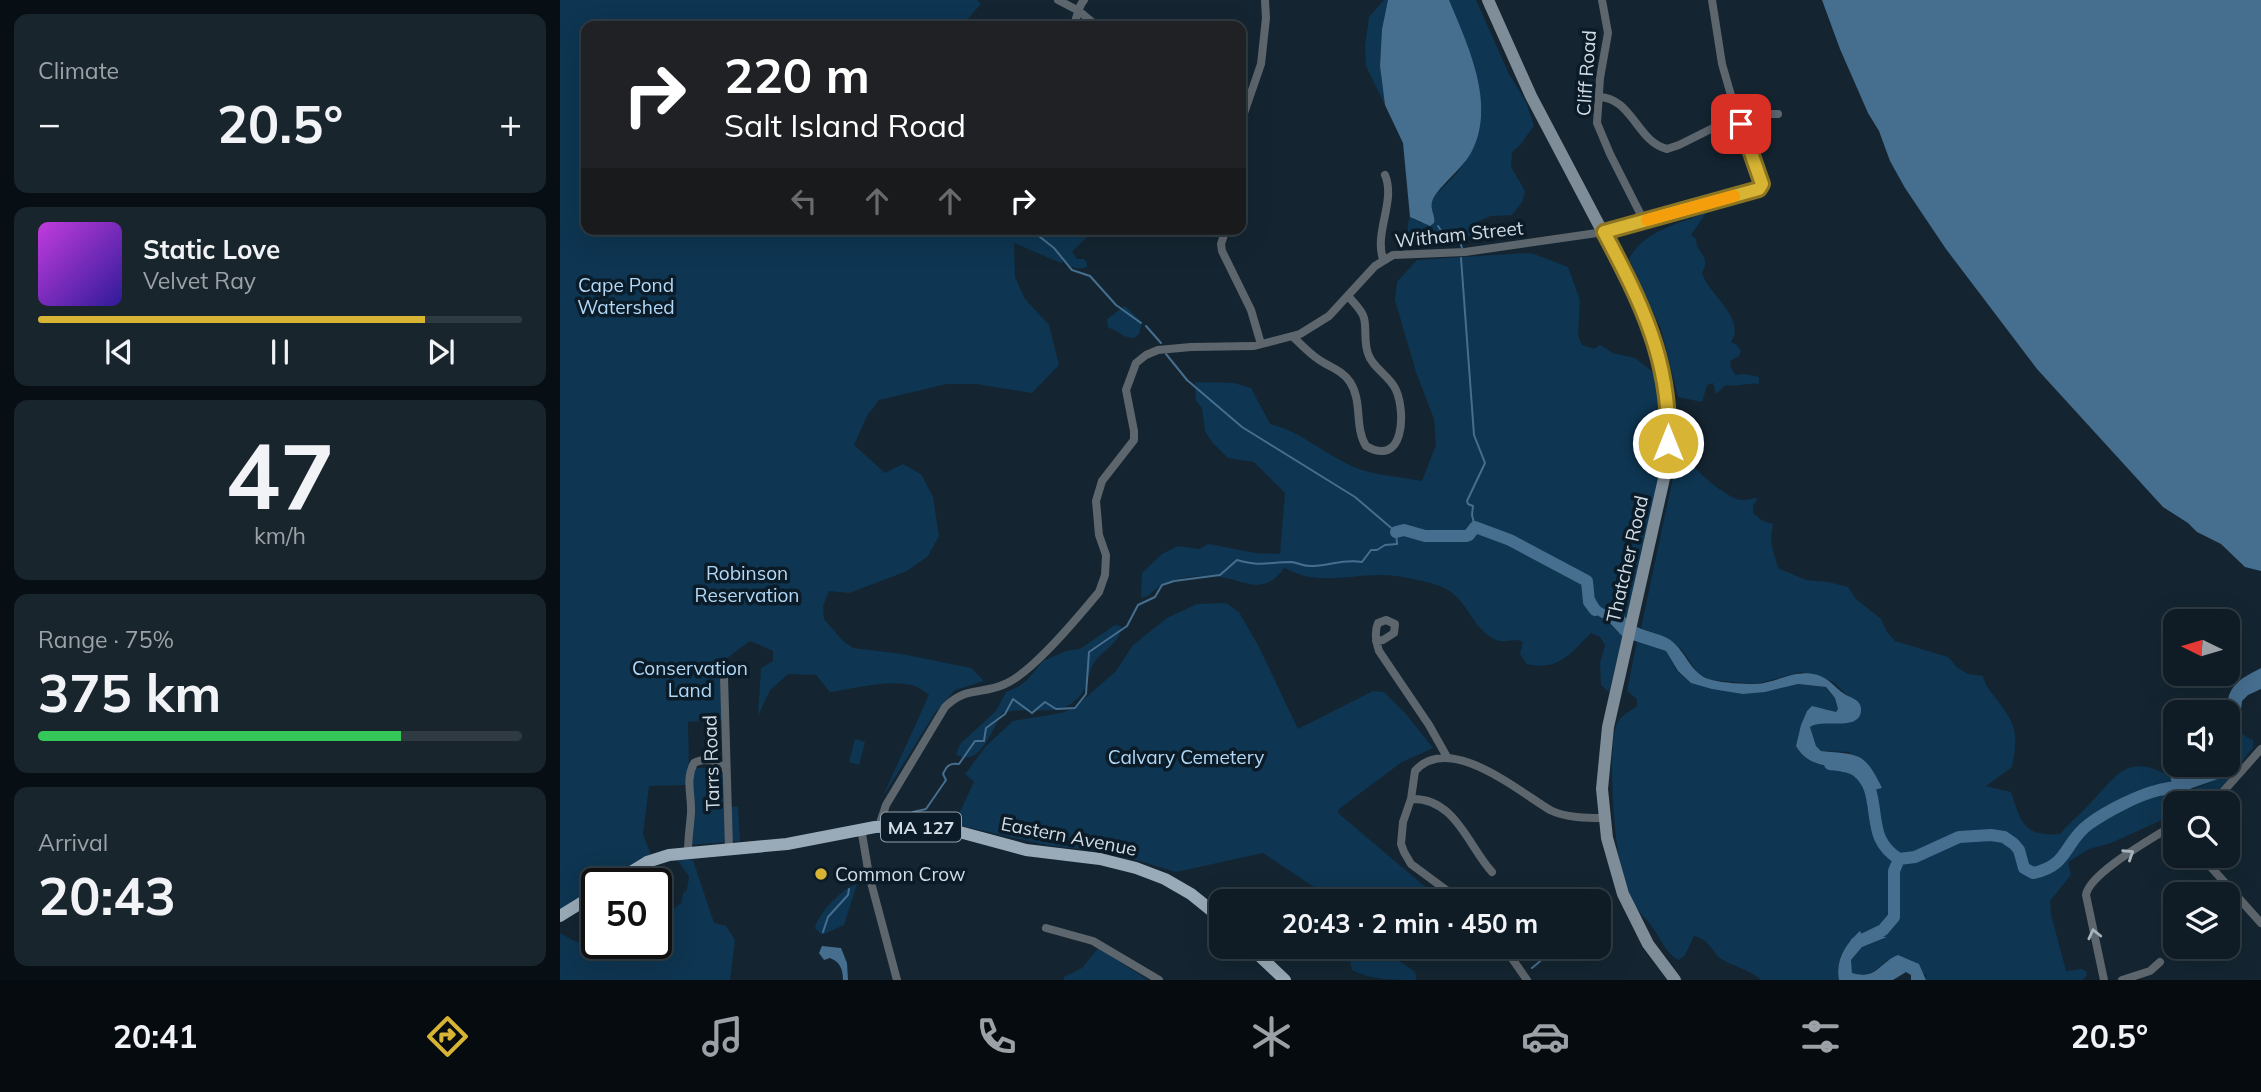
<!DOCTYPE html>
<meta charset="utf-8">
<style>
body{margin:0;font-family:Mulish,sans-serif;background:#18252d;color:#f1f3f6;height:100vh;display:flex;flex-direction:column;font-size:26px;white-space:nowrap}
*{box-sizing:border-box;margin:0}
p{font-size:23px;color:#9ba1a7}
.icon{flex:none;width:38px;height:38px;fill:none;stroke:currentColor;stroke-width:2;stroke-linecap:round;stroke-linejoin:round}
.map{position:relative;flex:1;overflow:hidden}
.side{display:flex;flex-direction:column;gap:14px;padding:14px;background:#080f14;width:560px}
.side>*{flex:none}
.guide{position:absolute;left:21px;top:21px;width:665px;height:214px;border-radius:14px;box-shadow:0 7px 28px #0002,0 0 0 2px #2f3a42;background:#202124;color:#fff;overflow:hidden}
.needle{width:46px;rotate:275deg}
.tools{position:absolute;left:1603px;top:609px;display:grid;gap:14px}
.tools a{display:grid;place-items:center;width:77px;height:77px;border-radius:14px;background:#0f1c25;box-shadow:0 7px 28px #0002,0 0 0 2px #2f3a42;font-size:35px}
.speed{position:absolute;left:21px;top:868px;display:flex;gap:14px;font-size:35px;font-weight:700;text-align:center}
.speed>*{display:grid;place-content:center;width:91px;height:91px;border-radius:50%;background:#0f1c25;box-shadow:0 7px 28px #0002,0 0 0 2px #2f3a42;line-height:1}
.speed .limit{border:4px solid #111;border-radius:10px;background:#fff;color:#111}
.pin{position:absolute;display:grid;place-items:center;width:60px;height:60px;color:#fff;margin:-30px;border-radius:14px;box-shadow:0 4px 10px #0006}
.me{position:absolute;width:77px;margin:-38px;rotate:0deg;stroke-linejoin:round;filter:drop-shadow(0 0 5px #0008)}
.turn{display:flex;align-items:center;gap:24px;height:147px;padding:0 28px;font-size:32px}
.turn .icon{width:91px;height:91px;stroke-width:2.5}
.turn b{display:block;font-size:49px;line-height:60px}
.lanes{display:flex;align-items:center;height:66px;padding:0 28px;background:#0003;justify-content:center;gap:35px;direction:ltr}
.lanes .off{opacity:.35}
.big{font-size:52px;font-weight:700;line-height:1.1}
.side .tile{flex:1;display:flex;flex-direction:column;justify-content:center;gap:10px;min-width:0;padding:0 24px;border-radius:14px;background:#18252d}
.side .dial{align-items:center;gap:0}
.dial b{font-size:91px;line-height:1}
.song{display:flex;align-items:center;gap:21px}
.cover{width:84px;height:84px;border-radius:10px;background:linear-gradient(135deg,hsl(290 70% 55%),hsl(250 70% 35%))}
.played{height:7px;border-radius:4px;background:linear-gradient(90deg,#d7b434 80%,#2f3a42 80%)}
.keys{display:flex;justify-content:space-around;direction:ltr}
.heat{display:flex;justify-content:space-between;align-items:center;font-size:38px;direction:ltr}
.charge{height:10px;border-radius:5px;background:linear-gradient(90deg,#34c759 75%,#2f3a42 0)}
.trip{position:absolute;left:649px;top:889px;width:402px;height:70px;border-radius:14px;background:#0f1c25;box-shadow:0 7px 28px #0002,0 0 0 2px #2f3a42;font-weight:700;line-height:70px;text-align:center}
.tabs{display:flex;height:112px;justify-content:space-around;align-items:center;background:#060b0f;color:#9ba1a7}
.tabs .icon{width:49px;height:49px}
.tabs .on{color:#d7b434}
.tabs b{font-size:32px;color:#f1f3f6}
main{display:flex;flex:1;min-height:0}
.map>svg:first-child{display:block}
</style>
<main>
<section class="side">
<div class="tile"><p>Climate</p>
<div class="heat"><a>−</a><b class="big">20.5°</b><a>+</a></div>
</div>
<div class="tile">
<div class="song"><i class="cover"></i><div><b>Static Love</b><p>Velvet Ray</p></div></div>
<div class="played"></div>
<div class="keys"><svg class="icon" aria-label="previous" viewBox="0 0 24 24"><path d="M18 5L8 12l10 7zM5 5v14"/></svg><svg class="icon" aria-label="pause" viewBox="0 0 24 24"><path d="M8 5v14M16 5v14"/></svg><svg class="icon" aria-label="next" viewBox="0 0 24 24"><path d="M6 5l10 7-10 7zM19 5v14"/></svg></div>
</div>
<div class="tile dial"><b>47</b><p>km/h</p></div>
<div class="tile"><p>Range · 75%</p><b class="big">375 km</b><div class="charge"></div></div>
<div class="tile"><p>Arrival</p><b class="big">20:43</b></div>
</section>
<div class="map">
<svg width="1701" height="980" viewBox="0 0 1701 980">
<rect width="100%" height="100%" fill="#142531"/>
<!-- green -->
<path fill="#0e3551" d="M0 0H417L421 4 402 26H26V229H535L512 252 517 259H524L527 263V267C518 270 510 268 505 260L501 263 454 243 455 277 465 299 489 325 499 365 472 393 416 384H387L319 400 307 416 294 445 325 473 343 464 361 474 373 497 379 536 368 556 347 571 289 593 269 591 263 606 264 619 282 640 293 648 342 654 411 668 424 681 395 690 375 713 322 798 369 695C365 692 360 688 355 686 333 678 293 689 270 692L256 675 228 674 210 690 198 716 201 668 213 661V651L190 641 167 658 169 719 128 722 129 768H170L171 807 178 806 180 841 129 845 128 785 89 786 83 834 91 855 37 884 0 910Z
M824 0H828L822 29 820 66 825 105 806 66 805 46 809 17Z
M889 0H916L949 74 966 102 974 126 960 145 952 152 951 167 965 191 962 202 952 215 931 216 919 221C917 226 915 233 911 236 896 249 866 247 849 238 847 230 847 225 850 217L861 223 875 217 871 208 872 199 897 173 912 151 922 112 914 69Z
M1146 213 1131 235 1136 239C1136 254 1152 255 1142 273 1148 294 1187 319 1171 342L1177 345 1181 351 1179 356 1170 361 1171 368 1176 375 1185 374 1199 377V384C1187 383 1178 387 1166 385L1156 394 1153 383 1147 385 1142 402 1118 397 1101 329 1069 259C1083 231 1120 223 1146 213Z
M966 253 974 254 1008 267 1020 300 1018 336 1022 345 1034 349 1040 345 1053 353 1075 358 1092 371 1097 382 1103 435 1100 472 1067 620C1055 611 1050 613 1039 607L1028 610 1049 622 1063 637 1049 692 1041 685 1040 663 1045 645 1040 637 1031 633C1012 652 998 672 967 664L960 654 963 642C953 637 944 645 932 638 907 622 907 593 874 584 859 580 841 576 826 575 800 574 775 581 750 577 741 576 732 571 724 568 702 600 683 577 651 576 635 576 617 577 603 584 594 589 591 596 581 598L582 573 602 554 618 546 639 549 649 544 695 553 720 554 725 493 694 462 668 458 652 442 645 431 642 408 636 401 635 382 674 383 691 388 710 424C744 432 769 459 802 470 821 476 842 477 862 481L876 445 874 419 856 372 835 300 837 282 857 260Z
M565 306 582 322 579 334 574 338C559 337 558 329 548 328L547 319Z
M1119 442C1126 448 1128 457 1133 465 1140 475 1166 496 1177 499 1185 502 1190 498 1198 498L1193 506V513L1203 521 1213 524C1209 545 1213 548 1218 568L1246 580 1268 582 1288 587 1296 599 1321 619 1327 632 1335 641 1388 657 1398 668 1408 674 1423 676C1425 686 1431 692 1437 700 1457 725 1458 735 1452 767L1426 786 1451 792C1461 822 1463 837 1500 834 1511 821 1524 811 1535 798 1561 770 1570 755 1610 776L1615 794C1651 785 1677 775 1678 732L1693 740V748C1679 762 1663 796 1644 803 1636 806 1623 803 1615 803V814L1551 843 1529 849 1508 862 1511 875 1490 901 1491 914 1506 971 1522 969 1527 972 1526 977 1522 980H1366V975L1327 960C1316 972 1309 977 1292 973L1291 960 1302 947 1323 939 1313 936 1304 938 1301 934C1284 946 1275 958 1279 980H1201C1190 970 1178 968 1165 961 1151 954 1152 940 1134 936L1125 955 1119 960C1107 955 1100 938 1093 928 1087 919 1078 912 1073 902 1068 890 1063 875 1060 862 1054 836 1047 745 1057 723 1061 716 1070 711 1077 706V699L1067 691 1077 641 1106 651 1117 671 1131 683 1205 692 1238 684 1265 687 1275 698 1278 709 1276 713 1266 709 1247 711 1236 746C1249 771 1278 765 1301 771L1310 791 1322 788 1289 752 1261 751 1256 746 1250 727 1255 723 1265 722 1291 723 1288 696 1273 682 1241 672 1196 684 1151 680 1138 673 1121 649 1097 634 1081 628 1118 454 1116 446Z
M666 603 679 612 699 647 738 729 813 691 824 692 846 714 873 748 842 762 779 809 778 813 882 901H775L703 853 616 872 553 853 485 845 394 824 414 782 405 774 426 746 453 721 501 713 514 708 556 671 573 645 607 618 637 604Z
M555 625 561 626C561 642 545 649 536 660 527 671 529 686 520 696 499 720 469 705 442 713 433 729 418 770 396 754L401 743 436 711 446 692 458 687 467 680 483 661 506 651 520 649Z
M295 739 305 742 299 765 289 762Z
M117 860H133L154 923 166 926 175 940 170 980H0V933C16 942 41 956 59 949L55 943H96V926L105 927 110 921 111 911 121 903 123 893 127 890 129 876Z
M297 884 284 925 262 935 255 928C258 914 282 888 297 884Z
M787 947H818L854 971 856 974V980C835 980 810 980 792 970Z
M538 948 588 980H504V977L522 968Z"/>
<!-- water -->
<path fill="#466e8f" d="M828 0H889C908 46 936 103 912 151 904 168 875 189 872 202 870 211 876 215 874 223L870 226 850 217 843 143 825 105 820 66 822 29Z
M1262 0H1701V571L1685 567 1661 544 1637 532 1628 523 1603 507 1477 369 1386 249 1345 188 1330 161 1319 131 1308 113 1280 49Z
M1028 597 1035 598C1043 616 1048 605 1060 613 1066 617 1070 623 1077 627 1086 631 1097 633 1107 638 1126 648 1129 675 1152 680 1164 683 1183 684 1195 684 1217 683 1235 668 1258 675 1272 680 1277 691 1288 696 1295 699 1302 702 1301 711 1299 732 1263 718 1250 727L1256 746 1261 751C1299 755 1304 751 1322 788L1310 791 1301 771C1278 765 1250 771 1236 746L1241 725 1247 711 1252 706 1276 712 1278 709 1275 698 1266 687 1238 684 1205 692 1183 694 1152 689 1131 683 1118 671 1106 651 1063 637 1049 622 1028 610Z
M1701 668V689L1688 695 1682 701 1677 748 1658 779 1615 794 1610 776 1629 775 1650 765H1668V712H1666C1668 685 1678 680 1701 668Z
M1300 931 1304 938 1313 936 1327 937 1302 947 1291 960 1292 973C1318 980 1318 963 1338 955L1359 964 1366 980H1351V975L1346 972 1333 980H1279C1275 959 1286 944 1300 931Z
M262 946 281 948 287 963 288 980H283C283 969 280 962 270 958L264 960 259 953Z"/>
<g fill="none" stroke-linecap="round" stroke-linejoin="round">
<!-- stream -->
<path stroke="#466e8f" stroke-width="2" d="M878 226 884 235 889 236 893 240 899 239 902 248
M470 229 494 248 512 270 530 276 556 305 581 323
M901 258 914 435 925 463 907 501 908 504 913 506 912 515 915 527
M586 326 601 343
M353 812 366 809 386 780 383 774C387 765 390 763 399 764L415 741H424L426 728 445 714 453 699 472 713 485 702 496 709 515 708 526 694 529 652 567 626 578 605 595 597 602 585 614 581 660 575 677 560C702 567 708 562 732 562 739 563 745 567 753 566 772 565 783 559 802 562L811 550H817L825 545 837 544 836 532 795 497 682 427 627 380 606 354
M263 932 268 917 288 895 289 889
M972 968 997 947"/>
<!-- river -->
<path stroke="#466e8f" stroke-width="12" d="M836 532 844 530 865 536H906L909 535 915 527 950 540 1027 581 1029 602 1035 610
M1270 764C1278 765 1291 766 1297 771 1318 786 1311 818 1320 838 1324 847 1331 854 1339 859L1355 857 1399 837 1431 835 1444 837 1454 844 1459 850 1464 868 1473 873C1509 866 1504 842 1529 824 1547 811 1578 795 1599 790 1608 788 1617 787 1626 785
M1296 943 1323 930 1334 917V871L1339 859"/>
<!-- minor -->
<path stroke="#5e666d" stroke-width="8" d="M498 0 519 11 537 26
M1042 0 1048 33 1040 78 1037 123 1050 154 1084 221
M513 26C518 17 517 8 524 0
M1038 97C1072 97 1077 142 1107 149L1119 145 1177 116
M681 122 701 64 706 18 705 0
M1181 124 1208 114H1218
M681 184 683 195 681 203
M666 229 661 244 662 251 691 310 701 344
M823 259C814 232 836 201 825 175
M733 337C741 344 749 353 758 359 769 367 782 370 790 382 803 402 794 427 806 446 844 468 846 413 836 390 830 376 814 369 809 356 803 344 807 330 804 318 802 310 793 302 788 296
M816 641 823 640 834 633 835 624 826 620 818 623C814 632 816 642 819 651L869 725 887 757
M164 677 169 849
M851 799C895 797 908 846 932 872
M1653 803 1701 749
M319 826 326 805 385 707C406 686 421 695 445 684 472 673 519 616 539 592L545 575 546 555 539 535 536 501 542 481 574 440V431L566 390 576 363 586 355 598 350 631 347 694 346 740 334 769 316 815 266 833 255 905 252 1044 232 1199 189 1202 184 1177 116 1162 64 1152 0
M301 828 309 875 337 980
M128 852C128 839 130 826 131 813 132 795 125 780 134 763 146 756 156 762 166 770
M1641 856 1701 923
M901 901 851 864 844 852 841 844 843 822 851 799 855 771C889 732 958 791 990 810 1006 818 1027 818 1044 818
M486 928 533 941 599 980
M944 947 967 980
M1544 980 1526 895C1529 873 1595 837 1615 824
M1562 980 1590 971 1600 962"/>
<!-- secondary -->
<path stroke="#7f8d98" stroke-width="12" d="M928 0 971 96 1080 303 1102 369 1108 410 1105 474 1048 727 1042 789 1047 838 1063 894 1088 944 1115 980"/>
<!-- primary -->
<path stroke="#99aab8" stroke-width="12" d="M51 884 87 862 109 855 227 844 315 827 355 826 392 830 466 850 540 859 576 868 605 879 631 894 662 919
M0 916 37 893
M690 947 725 980"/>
</g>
<!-- one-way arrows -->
<defs><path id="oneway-chevron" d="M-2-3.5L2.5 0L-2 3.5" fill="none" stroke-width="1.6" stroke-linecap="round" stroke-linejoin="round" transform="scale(1.75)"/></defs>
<g stroke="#a9b3bb">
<use href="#oneway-chevron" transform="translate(1569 854) rotate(-33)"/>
<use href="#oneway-chevron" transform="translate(1534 934) rotate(-103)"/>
</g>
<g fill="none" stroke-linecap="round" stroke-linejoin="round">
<defs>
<path id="route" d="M1108 443C1111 361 1081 302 1044 232L1199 189 1202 184 1181 124"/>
</defs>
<!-- route casing -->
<use href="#route" stroke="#8c7522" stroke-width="18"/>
<!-- route -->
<use href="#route" stroke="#d7b434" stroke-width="12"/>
<!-- slow -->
<path stroke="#f59e0b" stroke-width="12" d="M1087 220 1174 196"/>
</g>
<!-- markers -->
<circle fill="#d7b434" stroke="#0b1b27" stroke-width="2.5" cx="261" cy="874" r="7"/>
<g text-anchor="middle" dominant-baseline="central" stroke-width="7" stroke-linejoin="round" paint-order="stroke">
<!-- shield labels -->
<rect fill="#0b1b27" stroke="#96a2ac" stroke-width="2" x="321" y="812.5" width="80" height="29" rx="5"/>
<g font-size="18" font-weight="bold" fill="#d2dce5">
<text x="361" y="827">MA 127</text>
</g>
<!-- street labels -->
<g font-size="19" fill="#d2dce5" stroke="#0b1b27">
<text transform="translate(1026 73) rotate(-86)">Cliff Road</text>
<text transform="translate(899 234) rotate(-6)">Witham Street</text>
<text transform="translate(1067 559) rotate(-77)">Thatcher Road</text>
<text transform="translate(151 763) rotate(-92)">Tarrs Road</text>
<text transform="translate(509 836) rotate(11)">Eastern Avenue</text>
</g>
<!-- park labels -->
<g font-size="19" fill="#b2d8f7" stroke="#0b1b27">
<text x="66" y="285">Cape Pond<tspan x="66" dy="22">Watershed</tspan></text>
<text x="187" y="573">Robinson<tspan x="187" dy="22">Reservation</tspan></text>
<text x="130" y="668">Conservation<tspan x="130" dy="22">Land</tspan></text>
<text x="626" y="757">Calvary Cemetery</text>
</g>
<!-- poi labels -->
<g font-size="19" fill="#d2dce5" stroke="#0b1b27" text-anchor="start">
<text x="275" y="874">Common Crow</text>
</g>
</g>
</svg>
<div class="tools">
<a><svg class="needle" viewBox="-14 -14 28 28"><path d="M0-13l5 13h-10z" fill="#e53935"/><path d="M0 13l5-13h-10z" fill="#9ba1a7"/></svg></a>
<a><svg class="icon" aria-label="sound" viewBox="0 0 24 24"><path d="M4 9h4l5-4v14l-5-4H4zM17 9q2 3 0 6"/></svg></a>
<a><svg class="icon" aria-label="search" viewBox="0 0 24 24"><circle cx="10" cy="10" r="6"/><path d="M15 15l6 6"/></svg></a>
<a><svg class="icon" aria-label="layers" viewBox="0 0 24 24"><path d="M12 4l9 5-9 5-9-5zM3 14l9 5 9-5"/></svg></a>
</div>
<div class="speed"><div class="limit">50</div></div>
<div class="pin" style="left:1181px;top:124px;background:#d93025"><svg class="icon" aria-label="arrive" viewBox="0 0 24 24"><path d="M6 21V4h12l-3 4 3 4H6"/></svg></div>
<svg class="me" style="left:1108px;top:443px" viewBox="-20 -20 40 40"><circle r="17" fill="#d7b434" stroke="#fff" stroke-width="3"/><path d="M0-11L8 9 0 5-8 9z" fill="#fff"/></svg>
<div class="trip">20:43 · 2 min · 450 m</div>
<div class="guide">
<div class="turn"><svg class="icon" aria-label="right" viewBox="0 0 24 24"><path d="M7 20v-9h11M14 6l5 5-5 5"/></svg><div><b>220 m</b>Salt Island Road</div></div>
<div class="lanes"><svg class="icon off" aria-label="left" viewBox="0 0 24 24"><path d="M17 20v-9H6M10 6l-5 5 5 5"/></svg><svg class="icon off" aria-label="ahead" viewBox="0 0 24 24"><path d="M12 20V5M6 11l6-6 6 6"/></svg><svg class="icon off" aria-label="ahead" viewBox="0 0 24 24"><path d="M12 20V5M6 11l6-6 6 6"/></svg><svg class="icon" aria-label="right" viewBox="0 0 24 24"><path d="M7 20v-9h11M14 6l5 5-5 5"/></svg></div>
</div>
</div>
</main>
<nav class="tabs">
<b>20:41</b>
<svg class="icon on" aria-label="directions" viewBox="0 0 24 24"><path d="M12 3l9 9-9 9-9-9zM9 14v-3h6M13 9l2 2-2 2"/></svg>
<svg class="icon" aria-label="music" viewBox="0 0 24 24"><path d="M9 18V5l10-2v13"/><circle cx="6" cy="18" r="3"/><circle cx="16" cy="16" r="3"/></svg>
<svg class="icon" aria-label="phone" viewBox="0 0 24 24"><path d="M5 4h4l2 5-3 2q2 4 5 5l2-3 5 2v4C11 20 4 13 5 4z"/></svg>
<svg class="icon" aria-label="climate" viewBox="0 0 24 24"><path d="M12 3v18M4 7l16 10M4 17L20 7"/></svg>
<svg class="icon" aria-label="car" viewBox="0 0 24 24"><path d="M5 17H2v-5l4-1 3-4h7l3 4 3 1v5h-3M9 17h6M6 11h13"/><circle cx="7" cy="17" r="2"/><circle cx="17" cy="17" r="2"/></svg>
<svg class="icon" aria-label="filters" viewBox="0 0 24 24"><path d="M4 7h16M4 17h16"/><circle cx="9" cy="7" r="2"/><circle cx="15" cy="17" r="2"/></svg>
<b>20.5°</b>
</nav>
